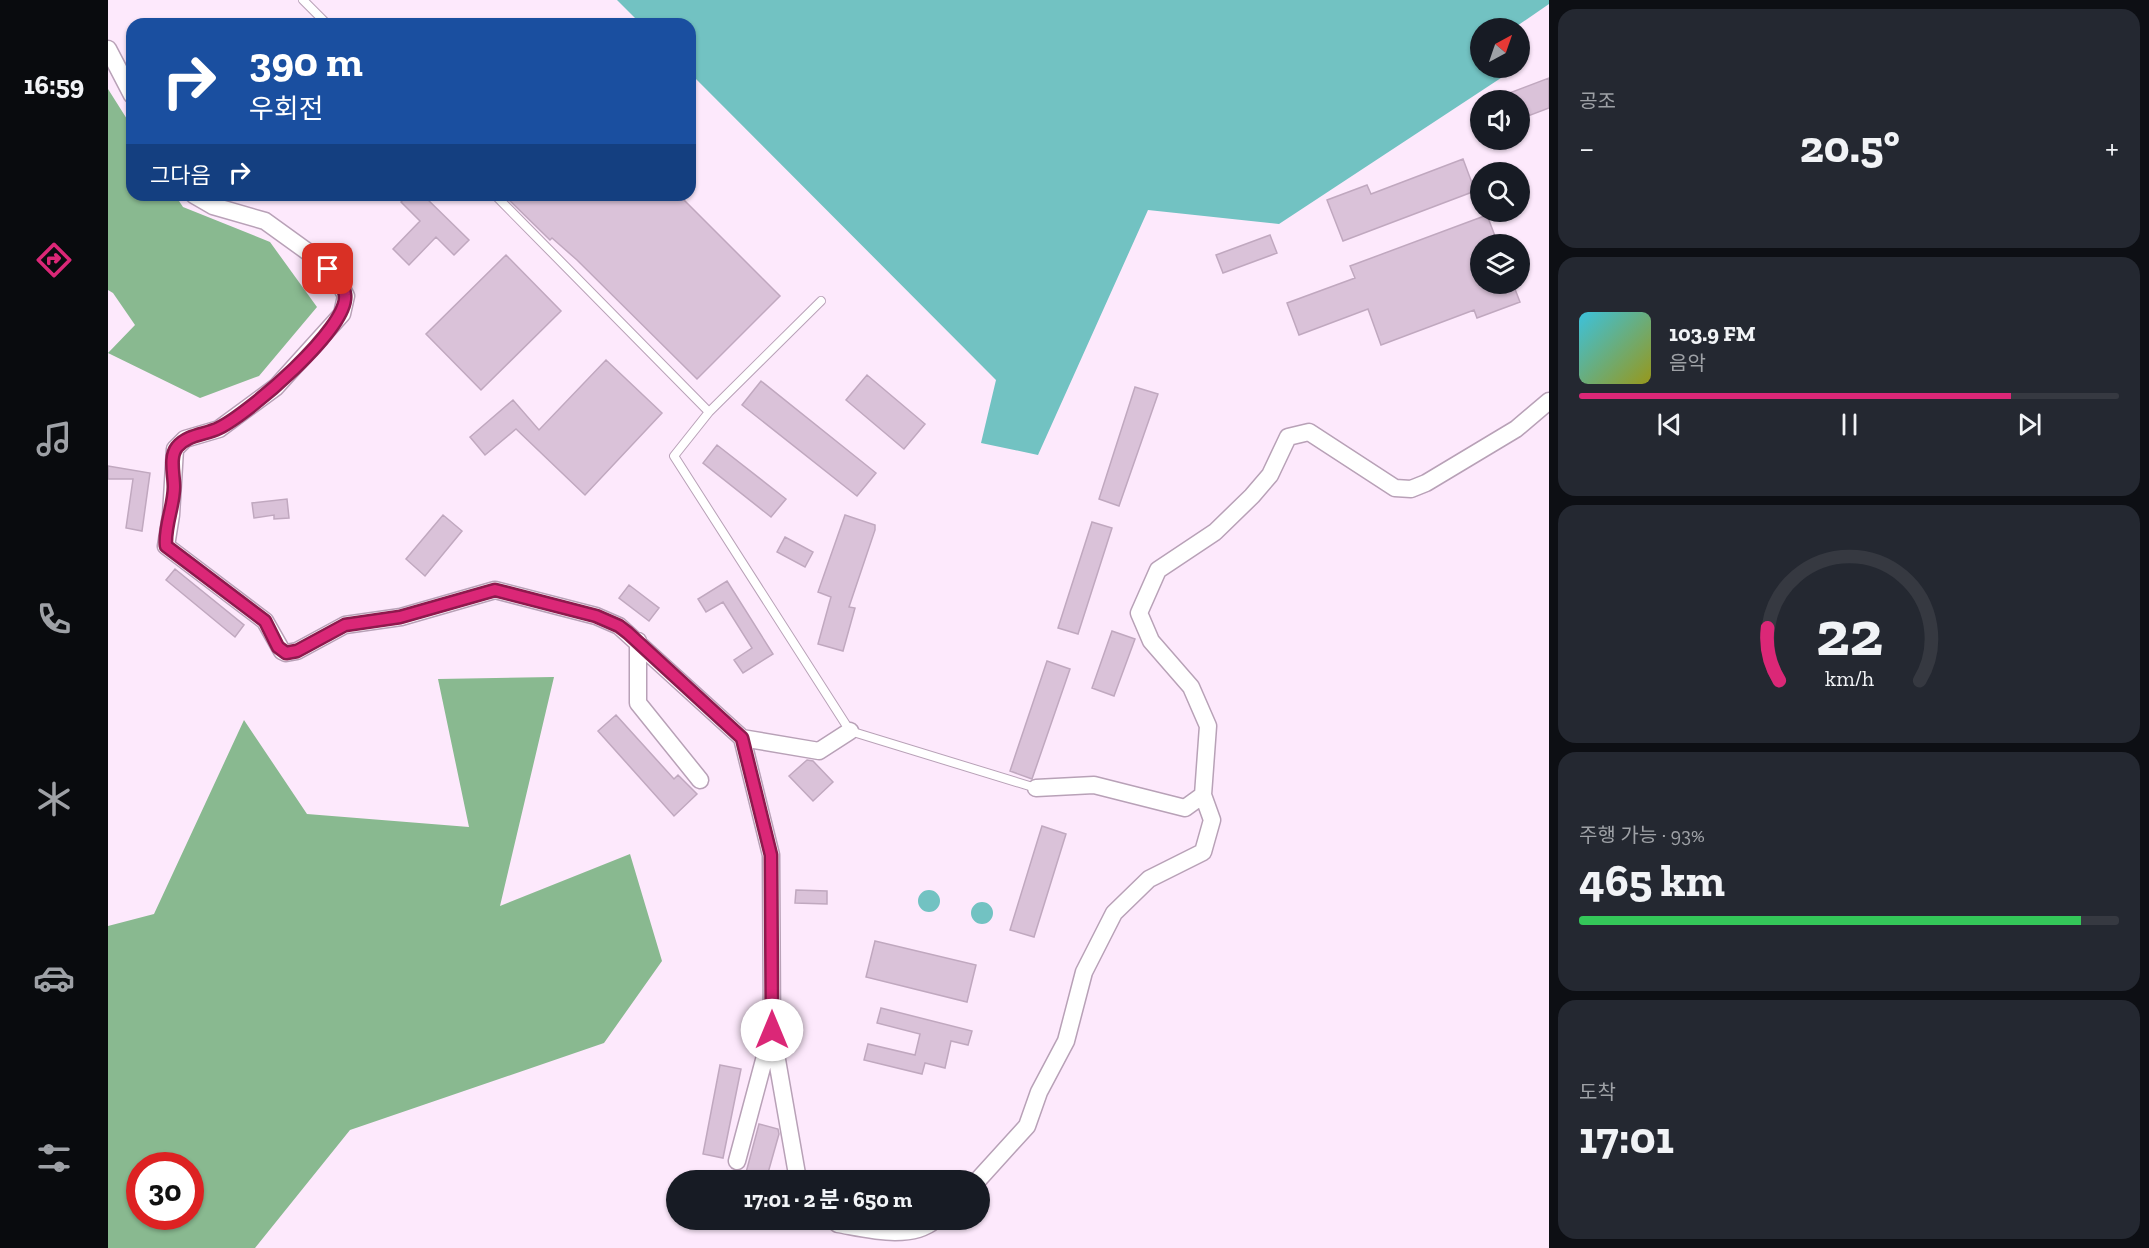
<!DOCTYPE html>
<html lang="ko">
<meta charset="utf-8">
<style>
body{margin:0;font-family:"Zilla Slab","Noto Sans KR",serif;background:#242831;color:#f1f3f6;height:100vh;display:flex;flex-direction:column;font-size:22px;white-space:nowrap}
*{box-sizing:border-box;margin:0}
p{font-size:20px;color:#9ea1a6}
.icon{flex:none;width:33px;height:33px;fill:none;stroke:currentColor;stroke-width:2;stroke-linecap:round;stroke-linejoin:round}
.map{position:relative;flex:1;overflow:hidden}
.sheet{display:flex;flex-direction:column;gap:9px;padding:9px;background:#0d0f14;width:600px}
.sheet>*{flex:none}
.guide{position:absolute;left:18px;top:18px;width:570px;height:183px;border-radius:18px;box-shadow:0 2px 4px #0004;background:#1a4fa0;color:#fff;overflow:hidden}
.needle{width:39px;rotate:40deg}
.tools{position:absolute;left:1362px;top:18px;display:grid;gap:12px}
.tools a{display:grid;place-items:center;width:60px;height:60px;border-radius:50%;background:#171b24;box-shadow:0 2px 4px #0004;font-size:30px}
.speed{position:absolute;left:18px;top:1152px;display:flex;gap:12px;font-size:30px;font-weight:700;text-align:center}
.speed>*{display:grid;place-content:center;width:78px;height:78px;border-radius:50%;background:#171b24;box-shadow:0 2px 4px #0004;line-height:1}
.speed .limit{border:9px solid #d22;background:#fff;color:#111}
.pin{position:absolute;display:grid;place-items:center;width:51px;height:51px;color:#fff;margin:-26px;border-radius:12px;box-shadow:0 3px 9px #0006}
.me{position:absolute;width:66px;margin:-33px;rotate:0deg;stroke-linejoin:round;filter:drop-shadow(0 0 4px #0008)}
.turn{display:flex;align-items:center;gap:21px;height:126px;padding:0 24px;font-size:27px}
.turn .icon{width:78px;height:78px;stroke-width:2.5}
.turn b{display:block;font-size:42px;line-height:51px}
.then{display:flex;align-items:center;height:57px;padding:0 24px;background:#0003;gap:12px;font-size:22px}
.big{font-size:45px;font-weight:700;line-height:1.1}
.sheet .widget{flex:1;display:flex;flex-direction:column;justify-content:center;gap:9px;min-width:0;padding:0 21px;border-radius:18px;background:#242831}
.sheet .dial{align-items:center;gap:0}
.dial svg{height:156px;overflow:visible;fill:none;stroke:#363941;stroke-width:7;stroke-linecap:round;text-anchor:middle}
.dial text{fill:#f1f3f6;stroke:none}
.song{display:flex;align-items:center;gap:18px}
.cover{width:72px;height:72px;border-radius:9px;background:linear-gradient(135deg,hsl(190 70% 55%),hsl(60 70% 35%))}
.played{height:6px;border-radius:3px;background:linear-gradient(90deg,#db2777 80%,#363941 80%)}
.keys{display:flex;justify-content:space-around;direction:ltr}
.heat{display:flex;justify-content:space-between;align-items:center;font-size:33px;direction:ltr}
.charge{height:9px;border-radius:4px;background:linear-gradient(90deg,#34c759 93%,#363941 0)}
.trip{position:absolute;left:558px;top:1170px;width:324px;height:60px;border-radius:30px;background:#171b24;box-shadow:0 2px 4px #0004;font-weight:700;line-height:60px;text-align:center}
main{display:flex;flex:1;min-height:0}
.menu{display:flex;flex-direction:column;width:108px;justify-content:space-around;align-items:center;background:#090b0e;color:#9ea1a6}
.menu .icon{width:42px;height:42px}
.menu .current{color:#db2777}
.menu b{font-size:27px;color:#f1f3f6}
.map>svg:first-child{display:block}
</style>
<main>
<nav class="menu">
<b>16:59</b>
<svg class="icon current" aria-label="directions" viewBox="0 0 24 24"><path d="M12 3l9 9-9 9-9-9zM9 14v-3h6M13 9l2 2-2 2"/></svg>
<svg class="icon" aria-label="music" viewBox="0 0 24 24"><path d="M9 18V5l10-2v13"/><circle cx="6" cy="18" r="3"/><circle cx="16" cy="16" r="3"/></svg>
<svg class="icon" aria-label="phone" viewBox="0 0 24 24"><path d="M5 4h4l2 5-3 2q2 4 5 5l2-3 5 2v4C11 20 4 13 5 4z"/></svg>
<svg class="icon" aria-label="climate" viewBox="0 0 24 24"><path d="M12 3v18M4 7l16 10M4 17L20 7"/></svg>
<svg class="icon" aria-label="car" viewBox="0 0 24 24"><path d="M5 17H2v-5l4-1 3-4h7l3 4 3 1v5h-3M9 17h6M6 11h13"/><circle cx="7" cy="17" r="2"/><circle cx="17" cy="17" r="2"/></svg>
<svg class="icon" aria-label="filters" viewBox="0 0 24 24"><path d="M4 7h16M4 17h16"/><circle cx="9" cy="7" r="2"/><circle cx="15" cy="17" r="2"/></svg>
</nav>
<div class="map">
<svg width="1441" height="1248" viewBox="0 0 1441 1248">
<rect width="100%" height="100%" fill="#fde9fc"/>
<!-- forest -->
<path fill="#89b990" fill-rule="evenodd" d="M0 89 24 127V195H67L75 207 162 242 209 307 151 376 92 398 0 353 27 325 5 293 0 290Z
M446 677 392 906 522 854 554 961 496 1043 242 1130 147 1248H0V926L46 914 136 720 199 814 361 827 330 679ZM32 1166H82V1216H32Z"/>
<!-- water -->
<path fill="#72c2c2" d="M509 0H1441V4L1406 28H1372V68H1393L1399 74 1171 224 1040 210 930 455 873 443 888 380 582 73V24H533Z
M810 901a11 11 0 1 1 22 0a11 11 0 1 1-22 0Z
M863 913a11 11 0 1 1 22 0a11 11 0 1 1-22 0Z"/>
<!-- building -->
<path fill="#dac2d9" stroke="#c0a8bf" stroke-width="1.5" d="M1441 78V108L1412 119V100H1383Z
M1355 159 1367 191 1235 241 1219 200 1259 185 1263 194Z
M300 195H315L361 240 346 255 328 237 301 265 285 249 312 221 293 202Z
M396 195H571L672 296 589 379 469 260 444 238 442 240Z
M1379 215 1390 244H1372V284H1405L1412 302 1369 318 1366 310 1273 345 1260 309 1191 335 1179 303 1247 278 1242 266Z
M1162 235 1169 253 1115 273 1108 255Z
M398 255 453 311 373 390 318 334Z
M498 360 554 413 477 495 408 429 377 455 362 437 405 400 431 430Z
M759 375 817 424 796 449 738 400Z
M653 381 768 473 749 496 634 405Z
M1027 387 1050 394 1011 506 991 499Z
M609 445 678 499 663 517 595 463Z
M0 466 42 473 34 531 18 528 25 479H0Z
M179 499 181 518 166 519V515L146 518 144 503Z
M335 515 354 531 317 576 298 559Z
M737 515 767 525V530L741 607 747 608 735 651 710 644 723 597 710 592Z
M984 522 1004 528 970 634 950 628Z
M677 537 705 552 697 567 669 552Z
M67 569 136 625 127 637 58 580Z
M619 581 665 654 635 673 626 660 644 648 615 602 598 612 590 599Z
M521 585 551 608 541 621 511 598Z
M1004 631 1027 639 1006 696 984 688Z
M939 661 962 669 924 779 902 771Z
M508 715 566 779 570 775 589 794 566 816 490 731Z
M699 760 705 761 725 782 705 801 681 776Z
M934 826 958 834 926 937 902 930Z
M688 890 719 891V904L687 903Z
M767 941 868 965 859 1002 758 977Z
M773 1008 864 1031 860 1045 843 1041 837 1068 817 1063 814 1074 756 1060 760 1044 807 1055 812 1034 769 1023Z
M612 1065 633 1069 615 1158 595 1154Z
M651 1124 670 1129 671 1134 658 1180H636Z"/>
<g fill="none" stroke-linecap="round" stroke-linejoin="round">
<defs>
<path id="lane" d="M195 0 219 24
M387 195 601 412
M713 301 601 412 566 456 742 731 928 788"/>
<path id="street" d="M0 49 24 95
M86 195 105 206 157 221 211 260 229 278 238 296 234 314 168 387 111 429 77 439 67 449 63 515 58 546 157 621 174 651 178 653 189 651 237 625 293 617 387 590 488 616 511 626 634 738 711 751 742 731
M530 641V703L592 780
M928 788 986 785 1077 808 1095 795 1100 726 1083 687 1043 641 1031 613 1050 570 1107 532 1144 496 1162 475 1180 437 1201 432 1287 488 1303 489 1318 483 1408 429 1441 401
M665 1037 690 1180
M629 1161 664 1030 663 855 634 738
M870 1180 919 1126 931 1092 958 1041 976 972 1006 913 1041 879 1095 852 1104 820 1095 795
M725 1220 730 1224C759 1229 802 1241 827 1220"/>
</defs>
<!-- lane casing -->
<use href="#lane" stroke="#b8a1b7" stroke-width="10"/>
<!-- street casing -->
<use href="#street" stroke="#b8a1b7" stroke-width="19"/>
<!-- lane -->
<use href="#lane" stroke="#fff" stroke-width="8"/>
<!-- street -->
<use href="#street" stroke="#fff" stroke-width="16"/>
</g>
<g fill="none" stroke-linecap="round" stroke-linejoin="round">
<defs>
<path id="route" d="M220 269C227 276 236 284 237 295 241 328 140 414 111 428 97 435 80 434 69 447 61 457 66 474 66 487 66 506 56 527 58 546L157 621 170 647 178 653 189 651 237 625 292 617 387 590 488 616 511 626 520 633 634 738 663 855 664 1030"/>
</defs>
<!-- route casing -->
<use href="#route" stroke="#8e194d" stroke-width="15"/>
<!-- route -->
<use href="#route" stroke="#db2777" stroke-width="10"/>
</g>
</svg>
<div class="tools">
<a><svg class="needle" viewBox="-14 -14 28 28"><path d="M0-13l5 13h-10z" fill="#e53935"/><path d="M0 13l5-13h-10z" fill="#9ea1a6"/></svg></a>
<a><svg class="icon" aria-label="sound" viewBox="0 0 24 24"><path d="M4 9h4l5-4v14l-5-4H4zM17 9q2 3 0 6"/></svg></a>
<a><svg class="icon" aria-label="search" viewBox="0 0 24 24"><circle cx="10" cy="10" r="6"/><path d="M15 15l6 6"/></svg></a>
<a><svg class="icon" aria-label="layers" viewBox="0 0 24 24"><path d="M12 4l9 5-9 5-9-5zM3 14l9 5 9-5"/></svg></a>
</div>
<div class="speed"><div class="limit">30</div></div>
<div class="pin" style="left:220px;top:269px;background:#d93025"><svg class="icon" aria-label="arrive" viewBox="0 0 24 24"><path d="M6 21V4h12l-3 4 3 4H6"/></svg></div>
<svg class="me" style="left:664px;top:1030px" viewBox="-20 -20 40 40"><circle r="19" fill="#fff"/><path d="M0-13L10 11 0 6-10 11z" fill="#db2777"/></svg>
<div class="trip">17:01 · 2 분 · 650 m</div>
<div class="guide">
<div class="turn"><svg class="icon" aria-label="right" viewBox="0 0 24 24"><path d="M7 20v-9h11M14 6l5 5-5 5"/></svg><div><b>390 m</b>우회전</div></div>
<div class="then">그다음<svg class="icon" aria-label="right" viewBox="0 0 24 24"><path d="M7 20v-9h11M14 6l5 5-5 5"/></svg></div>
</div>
</div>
<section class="sheet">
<div class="widget"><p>공조</p>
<div class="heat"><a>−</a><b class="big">20.5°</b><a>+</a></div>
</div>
<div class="widget">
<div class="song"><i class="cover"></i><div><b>103.9 FM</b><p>음악</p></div></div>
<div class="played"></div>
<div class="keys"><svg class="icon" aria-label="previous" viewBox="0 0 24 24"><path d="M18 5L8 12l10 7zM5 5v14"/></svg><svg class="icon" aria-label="pause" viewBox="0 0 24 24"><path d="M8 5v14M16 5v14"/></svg><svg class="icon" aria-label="next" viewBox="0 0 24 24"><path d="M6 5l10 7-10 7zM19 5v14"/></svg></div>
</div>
<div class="widget dial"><svg viewBox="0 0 100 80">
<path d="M14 69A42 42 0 1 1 86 69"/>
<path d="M14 69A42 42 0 0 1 8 42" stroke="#db2777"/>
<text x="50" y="56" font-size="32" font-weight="700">22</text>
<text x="50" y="72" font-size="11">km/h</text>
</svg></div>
<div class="widget"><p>주행 가능 · 93%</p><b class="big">465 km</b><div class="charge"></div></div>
<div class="widget"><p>도착</p><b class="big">17:01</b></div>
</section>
</main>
